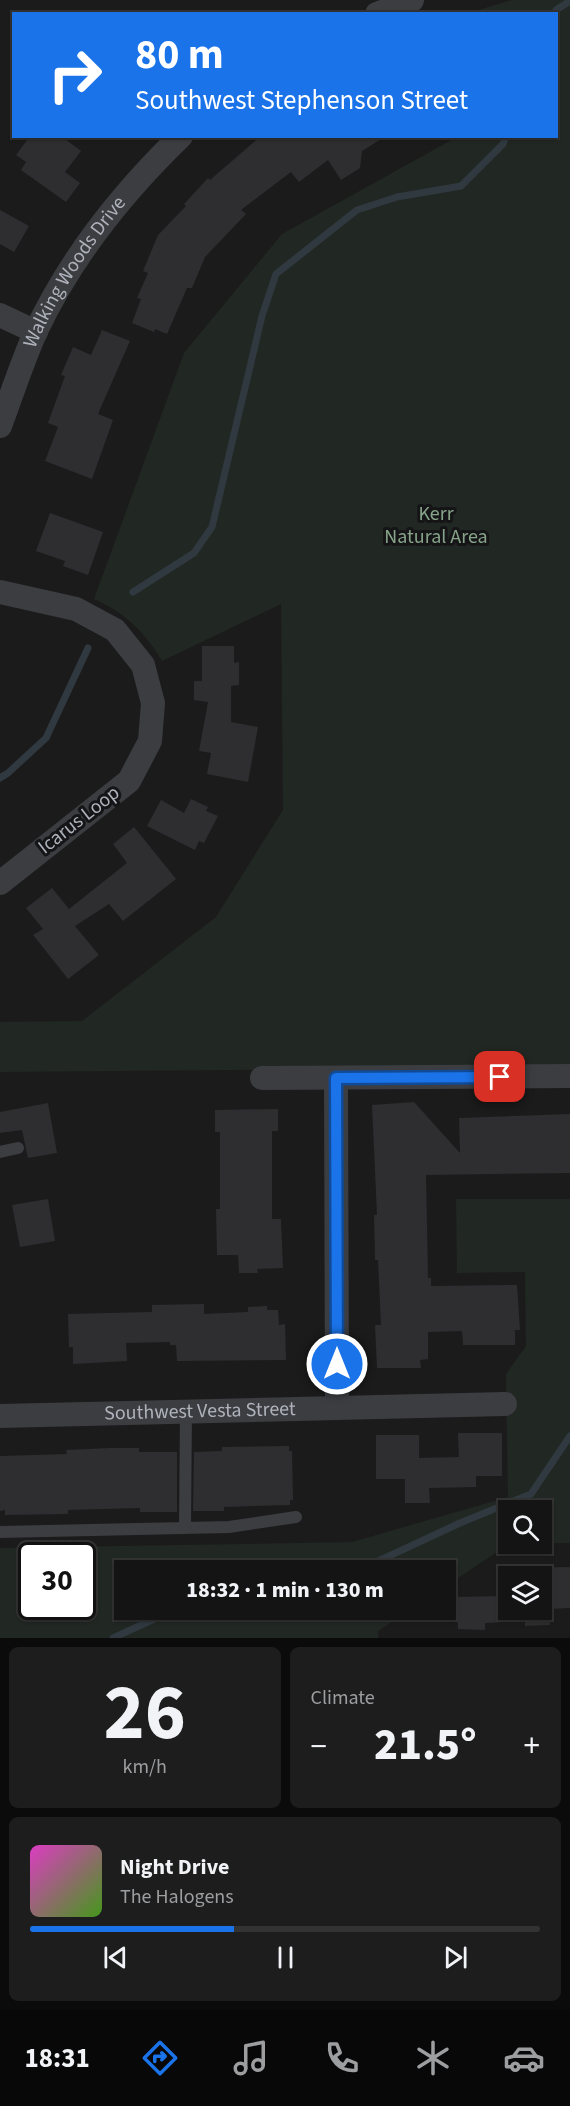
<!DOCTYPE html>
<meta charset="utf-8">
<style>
body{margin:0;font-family:"Source Sans 3",sans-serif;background:#1d1d1e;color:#f1f3f6;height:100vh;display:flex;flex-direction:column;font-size:22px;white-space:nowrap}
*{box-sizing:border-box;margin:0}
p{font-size:20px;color:#9d9ea0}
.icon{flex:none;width:33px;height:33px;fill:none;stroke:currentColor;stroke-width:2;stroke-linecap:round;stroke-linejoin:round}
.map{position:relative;height:1638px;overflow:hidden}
.details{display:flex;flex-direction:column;gap:9px;padding:9px;background:#0b0b0c;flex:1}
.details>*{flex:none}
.guide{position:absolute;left:12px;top:12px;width:546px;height:126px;border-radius:0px;box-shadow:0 2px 4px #0004,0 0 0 2px #333334;background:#1a73e8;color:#fff;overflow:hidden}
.buttons{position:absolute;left:498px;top:1500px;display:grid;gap:12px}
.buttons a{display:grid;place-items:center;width:54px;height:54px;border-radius:0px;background:#141415;box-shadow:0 2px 4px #0004,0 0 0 2px #333334;font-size:30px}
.speed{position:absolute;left:18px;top:1542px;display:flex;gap:12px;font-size:30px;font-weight:700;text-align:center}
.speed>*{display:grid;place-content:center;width:78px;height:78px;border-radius:50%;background:#141415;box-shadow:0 2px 4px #0004,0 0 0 2px #333334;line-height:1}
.speed .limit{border:3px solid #111;border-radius:9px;background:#fff;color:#111}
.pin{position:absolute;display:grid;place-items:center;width:51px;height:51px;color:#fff;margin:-26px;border-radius:12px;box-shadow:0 3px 9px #0006}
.me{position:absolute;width:66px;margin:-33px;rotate:0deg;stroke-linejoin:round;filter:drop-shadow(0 0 4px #0008)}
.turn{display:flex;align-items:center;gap:21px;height:126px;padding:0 24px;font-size:27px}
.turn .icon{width:78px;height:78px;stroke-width:2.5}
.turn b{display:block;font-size:42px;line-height:51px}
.big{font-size:45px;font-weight:800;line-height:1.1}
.details .card{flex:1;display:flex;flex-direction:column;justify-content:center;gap:9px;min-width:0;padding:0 21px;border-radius:9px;background:#1d1d1e}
.details .dial{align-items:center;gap:0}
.dial b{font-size:78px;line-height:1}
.song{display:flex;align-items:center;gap:18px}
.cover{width:72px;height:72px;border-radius:9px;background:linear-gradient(135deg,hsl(310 70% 55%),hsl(100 70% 35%))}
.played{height:6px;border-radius:3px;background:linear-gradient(90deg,#1a73e8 40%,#333334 40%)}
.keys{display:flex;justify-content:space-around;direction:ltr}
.heat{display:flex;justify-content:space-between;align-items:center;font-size:33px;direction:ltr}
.details .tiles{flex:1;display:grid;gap:9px;grid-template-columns:1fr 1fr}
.card:last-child{grid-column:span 2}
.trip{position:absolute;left:114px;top:1560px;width:342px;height:60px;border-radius:0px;background:#141415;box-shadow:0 2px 4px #0004,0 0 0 2px #333334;font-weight:800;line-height:60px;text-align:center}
.tabs{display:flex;height:96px;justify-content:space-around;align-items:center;background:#080808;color:#9d9ea0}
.tabs .icon{width:42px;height:42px}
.tabs .current{color:#1a73e8}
.tabs b{font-size:27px;color:#f1f3f6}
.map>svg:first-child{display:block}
</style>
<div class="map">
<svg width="570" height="1638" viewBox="0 0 570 1638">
<rect width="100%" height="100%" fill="#1b1b1c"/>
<!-- green -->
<path fill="#212722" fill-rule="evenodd" d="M512 0H570V1099V1067L0 1072V1022L82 1021 216 917 283 810 281 604 162 661C145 632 124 612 94 599L184 353 282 234 457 137 556 136V14L468 13Z
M456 1199H570V1543H542V1510H508V1544H540H509L446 1586V1570H124V1610H410L378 1631V1638H0V1548L352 1542 508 1497 506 1374 526 1346 525 1272 457 1273ZM32 1556H82V1606H32Z"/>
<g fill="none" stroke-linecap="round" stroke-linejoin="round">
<!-- stream -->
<path stroke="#313940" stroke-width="7" d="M555 14 556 10 570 1
M133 592 194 553 212 527 262 316 276 274 357 210 397 197 461 186 503 144 506 136
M0 778 8 773 46 738 88 648
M359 1570 460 1523 531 1494 570 1436
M113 1638 174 1610"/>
</g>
<!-- building -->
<path fill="#2e2e30" d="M30 136H61L81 151 65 172 80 183 66 202 21 170 26 162 16 155Z
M261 136H386L362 151 360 168 341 180 328 160 299 182 291 172 241 210 246 214 205 257 192 288H187L167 334 155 329 154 332 132 323 141 299 137 298 148 273 143 271 158 235 186 206 184 204 208 178 210 180Z
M0 210 29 226 14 252 0 244Z
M102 330 130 341 98 414 113 420 92 479 45 461 58 427 48 423 65 376 61 375 73 347 91 355Z
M50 513 103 532 88 575 63 566 65 561 36 551Z
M202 646H234V663L239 662V685L231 686V722L258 727 248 782 207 774 211 753 199 751 208 702 194 700V681H202Z
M191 799 208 807 206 811 218 816 204 843 199 841 195 850 147 826 161 800 184 813Z
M134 827 176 879 123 921 109 904 75 926 99 955 68 979 34 936 33 935 43 929 26 908 52 888 69 909 127 863 113 844Z
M414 1102 460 1153 459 1118 570 1114V1173L426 1175 428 1278H431V1286L517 1285 520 1330H515V1345H463L462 1331 428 1332V1359L420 1360 421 1368H377L375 1325H381L378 1260H375L374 1215H377L372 1105Z
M48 1103 57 1153 28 1158 22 1130 0 1133V1112Z
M278 1109V1131H272V1219H281L283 1268 257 1269 258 1273H239L238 1255H217L216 1209H220V1132H215V1110Z
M48 1199 55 1241 20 1247 12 1205Z
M204 1304V1314L248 1312V1307L267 1306V1310H278L279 1325 285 1324 286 1360 177 1361 176 1345H170V1342L126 1343 127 1361 73 1364V1347H69L68 1314 152 1312V1305Z
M458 1433H502V1476H476V1487L429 1488 430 1503H405V1479H376V1435H419V1458L459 1457Z
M289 1446V1451H292L293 1500H290V1505L224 1507V1511H193L194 1452 222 1451V1447Z
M110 1448H139V1452H177V1512H140V1508L68 1510V1514L5 1515V1510L0 1511V1456L67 1454 66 1450Z
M570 1567V1608L549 1609 550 1625 525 1626V1621L485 1623V1630L458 1629 457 1597 508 1596V1610H542V1576H524L523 1568Z"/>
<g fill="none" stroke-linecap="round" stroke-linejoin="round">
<!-- service -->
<path stroke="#3c3d41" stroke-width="12" d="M0 1152 18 1148
M185 1528 186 1410
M0 1532 229 1527 296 1517"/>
<!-- minor -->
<g stroke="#3c3d41" stroke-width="24">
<path d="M377 14 412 0"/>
<path d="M0 315 36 332"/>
<path id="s1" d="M0 426C12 394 22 362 36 331 71 257 122 193 181 136"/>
<path d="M0 592 76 609 115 630 143 665 153 703 150 741 129 781 0 883"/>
<path d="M262 1078 570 1076"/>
<path d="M336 1079 337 1407"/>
<path id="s2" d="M0 1416 505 1404"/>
</g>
</g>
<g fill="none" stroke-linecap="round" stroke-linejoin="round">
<defs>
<path id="route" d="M337 1364 336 1078 500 1077"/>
</defs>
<!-- route casing -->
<use href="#route" stroke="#114b97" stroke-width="15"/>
<!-- route -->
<use href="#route" stroke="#1a73e8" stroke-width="10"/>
</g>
<g text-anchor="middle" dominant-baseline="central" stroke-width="6" stroke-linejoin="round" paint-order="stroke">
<!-- street labels -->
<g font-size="20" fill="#aeb2bb" stroke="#151518">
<text stroke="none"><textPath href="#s1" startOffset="172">Walking Woods Drive</textPath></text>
<text transform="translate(79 820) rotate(-38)">Icarus Loop</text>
<text stroke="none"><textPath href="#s2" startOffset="200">Southwest Vesta Street</textPath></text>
</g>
<!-- park labels -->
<g font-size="20" fill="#87a489" stroke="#151518">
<text x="436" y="514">Kerr<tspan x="436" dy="23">Natural Area</tspan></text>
</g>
</g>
</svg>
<div class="buttons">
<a><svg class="icon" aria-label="search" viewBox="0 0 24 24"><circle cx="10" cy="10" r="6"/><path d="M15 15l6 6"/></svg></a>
<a><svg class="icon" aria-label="layers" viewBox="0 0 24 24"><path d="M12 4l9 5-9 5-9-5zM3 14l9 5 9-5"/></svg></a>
</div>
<div class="speed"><div class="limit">30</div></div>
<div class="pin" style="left:500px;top:1077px;background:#d93025"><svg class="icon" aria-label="arrive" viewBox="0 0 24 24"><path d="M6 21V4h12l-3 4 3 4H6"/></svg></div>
<svg class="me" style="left:337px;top:1364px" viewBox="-20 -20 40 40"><circle r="17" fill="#1a73e8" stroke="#fff" stroke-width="3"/><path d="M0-11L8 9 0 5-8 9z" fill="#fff"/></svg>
<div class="trip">18:32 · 1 min · 130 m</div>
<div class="guide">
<div class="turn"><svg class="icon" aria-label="right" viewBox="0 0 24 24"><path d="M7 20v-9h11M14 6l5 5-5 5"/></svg><div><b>80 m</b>Southwest Stephenson Street</div></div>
</div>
</div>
<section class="details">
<div class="tiles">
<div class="card dial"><b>26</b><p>km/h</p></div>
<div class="card"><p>Climate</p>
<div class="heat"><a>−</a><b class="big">21.5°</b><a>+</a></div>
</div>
<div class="card">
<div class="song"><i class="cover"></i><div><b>Night Drive</b><p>The Halogens</p></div></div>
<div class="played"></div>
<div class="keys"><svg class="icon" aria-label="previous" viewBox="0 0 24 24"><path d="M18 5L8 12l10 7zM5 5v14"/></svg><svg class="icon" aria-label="pause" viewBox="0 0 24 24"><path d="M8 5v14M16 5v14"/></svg><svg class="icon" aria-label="next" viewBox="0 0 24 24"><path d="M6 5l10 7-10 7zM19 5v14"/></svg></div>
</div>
</div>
</section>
<nav class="tabs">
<b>18:31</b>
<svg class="icon current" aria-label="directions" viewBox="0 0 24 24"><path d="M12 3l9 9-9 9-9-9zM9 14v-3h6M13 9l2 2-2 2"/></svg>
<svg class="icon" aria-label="music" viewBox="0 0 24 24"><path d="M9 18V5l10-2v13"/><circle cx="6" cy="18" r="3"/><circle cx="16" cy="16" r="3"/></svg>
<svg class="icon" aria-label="phone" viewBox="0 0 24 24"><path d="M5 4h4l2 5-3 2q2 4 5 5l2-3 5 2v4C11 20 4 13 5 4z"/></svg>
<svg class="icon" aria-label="climate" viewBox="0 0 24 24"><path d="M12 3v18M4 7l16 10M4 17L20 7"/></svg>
<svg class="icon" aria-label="car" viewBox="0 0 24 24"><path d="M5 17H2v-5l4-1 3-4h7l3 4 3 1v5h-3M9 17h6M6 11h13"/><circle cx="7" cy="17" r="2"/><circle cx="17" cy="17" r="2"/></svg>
</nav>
